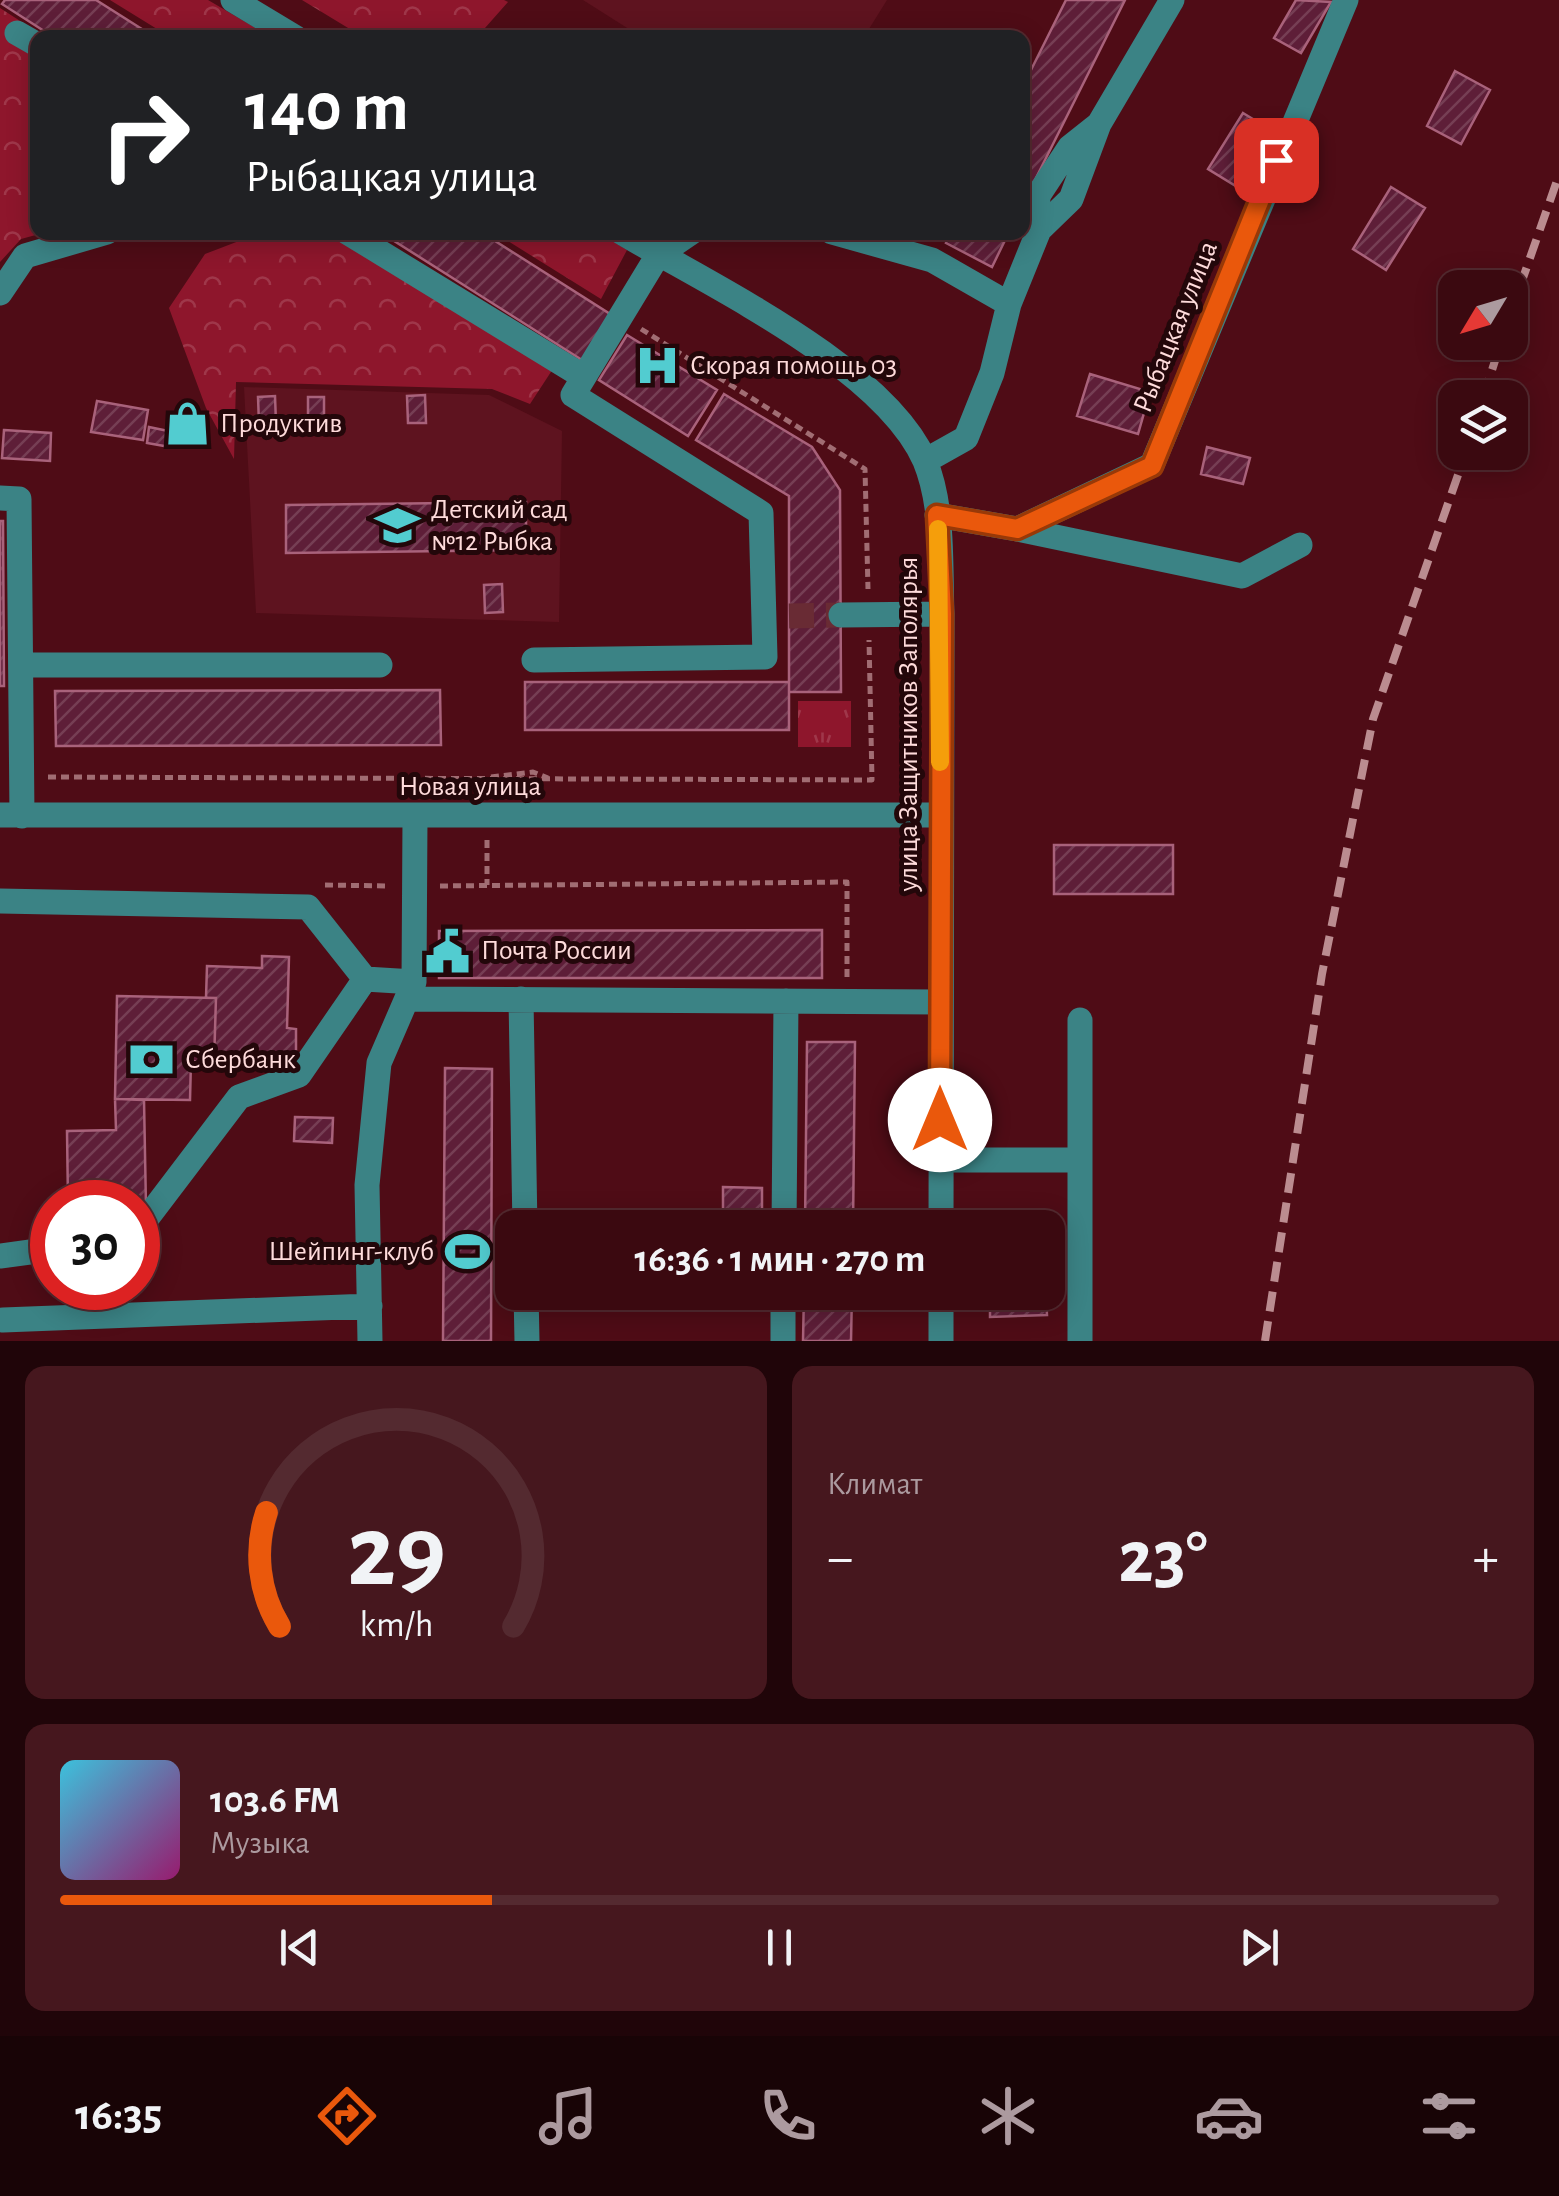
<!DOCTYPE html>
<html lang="ru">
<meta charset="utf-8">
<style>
body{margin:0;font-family:"Alegreya Sans",sans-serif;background:#46171e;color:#f1f3f6;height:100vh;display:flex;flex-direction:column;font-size:38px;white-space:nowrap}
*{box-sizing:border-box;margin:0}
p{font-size:32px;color:#ac9a9f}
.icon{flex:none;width:55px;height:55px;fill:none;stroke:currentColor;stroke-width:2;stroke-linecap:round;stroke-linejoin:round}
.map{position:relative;height:1341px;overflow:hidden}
.drawer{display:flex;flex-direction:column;gap:25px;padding:25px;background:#200509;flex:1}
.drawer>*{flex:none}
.banner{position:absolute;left:30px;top:30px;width:1000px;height:210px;border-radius:20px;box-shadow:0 5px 25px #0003,0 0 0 2px #542a30;background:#202124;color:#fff;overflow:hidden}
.needle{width:65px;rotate:232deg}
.fabs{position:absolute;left:1438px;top:270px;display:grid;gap:20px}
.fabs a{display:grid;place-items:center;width:90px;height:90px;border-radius:20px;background:#3b0910;box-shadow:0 5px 25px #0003,0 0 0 2px #542a30;font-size:50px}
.speed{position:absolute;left:30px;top:1180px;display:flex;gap:20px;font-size:50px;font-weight:700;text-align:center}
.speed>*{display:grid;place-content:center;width:130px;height:130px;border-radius:50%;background:#3b0910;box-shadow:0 5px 25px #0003,0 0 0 2px #542a30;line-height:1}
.speed .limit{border:15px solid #d22;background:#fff;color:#111}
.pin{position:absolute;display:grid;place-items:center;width:85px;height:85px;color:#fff;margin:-42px;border-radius:20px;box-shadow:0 5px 15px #0006}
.me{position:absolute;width:110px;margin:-55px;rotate:0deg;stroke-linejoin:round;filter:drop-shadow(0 0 8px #0008)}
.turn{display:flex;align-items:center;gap:35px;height:210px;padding:0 50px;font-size:45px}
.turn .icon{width:130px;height:130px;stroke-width:2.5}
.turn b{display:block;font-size:70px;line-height:85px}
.big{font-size:75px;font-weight:700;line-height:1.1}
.drawer .card{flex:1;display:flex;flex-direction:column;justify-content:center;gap:15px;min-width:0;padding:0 35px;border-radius:20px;background:#46171e}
.drawer .dial{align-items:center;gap:0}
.dial svg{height:260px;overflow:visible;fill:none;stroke:#542a30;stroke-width:7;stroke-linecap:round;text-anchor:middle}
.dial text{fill:#f1f3f6;stroke:none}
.song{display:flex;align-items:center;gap:30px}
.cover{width:120px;height:120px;border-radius:15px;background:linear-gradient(135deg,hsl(190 70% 55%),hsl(320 70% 35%))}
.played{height:10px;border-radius:5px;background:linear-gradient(90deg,#ea580c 30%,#542a30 30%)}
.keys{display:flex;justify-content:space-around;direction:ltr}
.heat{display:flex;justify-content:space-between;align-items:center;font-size:55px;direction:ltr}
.drawer .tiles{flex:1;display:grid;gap:25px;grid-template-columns:1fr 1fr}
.card:last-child{grid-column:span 2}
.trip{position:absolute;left:495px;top:1210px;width:570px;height:100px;border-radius:20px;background:#3b0910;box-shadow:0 5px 25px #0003,0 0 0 2px #542a30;font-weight:700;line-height:100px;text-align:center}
.menu{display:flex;height:160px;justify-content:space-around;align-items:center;background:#180406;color:#ac9a9f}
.menu .icon{width:70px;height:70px}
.menu .on{color:#ea580c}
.menu b{font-size:45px;color:#f1f3f6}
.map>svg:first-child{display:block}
</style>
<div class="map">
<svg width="1559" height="1341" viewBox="0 0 1559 1341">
<defs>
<pattern id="grass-tufts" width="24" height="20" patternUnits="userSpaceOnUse" patternTransform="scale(2.5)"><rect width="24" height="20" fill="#8e162c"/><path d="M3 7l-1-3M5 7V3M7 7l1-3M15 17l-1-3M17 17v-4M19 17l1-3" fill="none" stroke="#9f374a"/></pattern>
<pattern id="forest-crowns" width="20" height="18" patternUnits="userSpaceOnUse" patternTransform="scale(2.5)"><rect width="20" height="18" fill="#8e162c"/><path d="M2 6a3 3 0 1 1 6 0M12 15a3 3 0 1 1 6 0" fill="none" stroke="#9f374a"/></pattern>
<pattern id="building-hatch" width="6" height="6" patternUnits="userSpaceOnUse" patternTransform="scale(2.5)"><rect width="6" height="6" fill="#5e1e38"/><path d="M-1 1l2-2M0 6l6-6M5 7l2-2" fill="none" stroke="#763e54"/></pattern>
</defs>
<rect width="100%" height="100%" fill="#4f0c16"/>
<!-- built -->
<path fill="#5e131f" d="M583 0H887L864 37 643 38Z
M244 387 489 395 562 431 559 622 256 613Z"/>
<!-- grass -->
<path fill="url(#grass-tufts)" d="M798 701H851V747H798Z"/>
<!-- forest -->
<path fill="url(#forest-crowns)" d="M110 0H208L271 37H170Z
M302 0H504L508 2 477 37H363Z
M0 8 45 37 38 38V232L43 233 21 239 0 262Z
M260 233H365L562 355 530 404 492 389 236 382 234 459 206 408 169 308 205 254Z
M495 233H599L627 250 601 299Z"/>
<!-- building -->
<path fill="url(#building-hatch)" stroke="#a9627b" stroke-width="2.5" d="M5 0H96L156 38H55L2 4Z
M1066 0H1125L1022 206V88Z
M1296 0 1331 2 1301 53 1274 38Z
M1455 71 1490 90 1461 144 1427 126Z
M1243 113 1274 132 1239 188 1208 169Z
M1391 187 1425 208 1386 270 1353 249Z
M380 232H481L610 314 582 360Z
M951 232H1009L992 267 946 243Z
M627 335 717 390 688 436 599 380Z
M1090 374 1150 392 1138 434 1077 416Z
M724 394 812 447 840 490 841 692H789V496L696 440Z
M425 395 426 423H408L407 396Z
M275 396 276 423 259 424 258 397Z
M308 397H324V422H308Z
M97 401 148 410 143 440 91 432Z
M177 410 201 413 197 437 173 434Z
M149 427 173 432 170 447 147 443Z
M4 430 51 433 50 461 2 458Z
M1207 447 1250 458 1243 484 1201 474Z
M526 502V550L286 553V505Z
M0 521H3L4 686H0Z
M502 584 503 612 485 613 484 585Z
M525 682H789V730H525Z
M440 690 441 745 56 746 55 691Z
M1054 845H1173V894H1054Z
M822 930V978H439V931Z
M262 956 289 957 287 1028 296 1029V1056L241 1055 240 1065 214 1064 216 998H206L207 966 262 968Z
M117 996 216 998 214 1062 191 1061 190 1100 115 1099Z
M807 1042H855L853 1228H805Z
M445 1068 492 1069 491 1341H443Z
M115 1099 144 1100 146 1207H138V1202H68L67 1131 116 1130Z
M295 1117 333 1118 332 1143 294 1141Z
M723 1187 762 1188V1210L723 1209Z
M804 1292H852L851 1341H803Z
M990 1292H1046L1047 1315 990 1317Z"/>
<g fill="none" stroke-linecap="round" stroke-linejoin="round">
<!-- minor-tunnel -->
<path stroke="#692b34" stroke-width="25" stroke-dasharray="25 12" stroke-linecap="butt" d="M789 616 841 615"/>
<!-- path -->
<path stroke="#a16d73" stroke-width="5" stroke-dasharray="8 5" stroke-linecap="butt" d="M641 329 865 469 868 589
M48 777 872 780 869 640
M491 777 533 772 548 778
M487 840V885
M325 885 389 886
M440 886 847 882V978"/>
<!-- minor -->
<path stroke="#3b8385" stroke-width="25" d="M233 0 296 38
M17 33 38 45
M1039 230 1034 216 1039 194 1070 147 1099 124 1172 0
M347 232 584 377
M621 232C709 285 883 366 925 461 944 507 940 565 942 614L941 1228
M832 232 932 260 1009 304 992 373 966 438 925 461
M0 293 25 256 107 232
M1009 304 1039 230 1071 199 1099 124
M0 498 19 499 22 816
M937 515 1017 529 1152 465 1346 0
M1017 529 1242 576 1300 545
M841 615 942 614
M534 660 765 657 761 513 573 395 658 255 692 232
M21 665H380
M0 815H940
M0 901 308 907 365 979
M407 999 940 1002
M521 999 525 1228
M941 1160H1080V1341
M1080 1160V1020
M784 1228 786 1001
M138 1230 239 1097 299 1075 365 979 414 982
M0 1256 52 1249
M526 1292 527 1341
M941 1292V1341
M3 1320 370 1306
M370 1341 367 1185 379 1063 414 982 415 818
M783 1341V1292"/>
<!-- rail -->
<path stroke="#bb8c90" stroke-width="8" stroke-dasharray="20 10" stroke-linecap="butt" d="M1510 315 1559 175
M1483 398 1501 342
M1265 1341 1322 974 1373 719 1466 452"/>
</g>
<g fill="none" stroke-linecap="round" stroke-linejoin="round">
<defs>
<path id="route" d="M940 1120 942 614 937 515 1017 529 1152 466 1276 160"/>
</defs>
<!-- route casing -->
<use href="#route" stroke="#983908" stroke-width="25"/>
<!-- route -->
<use href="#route" stroke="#ea580c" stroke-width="18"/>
<!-- slow -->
<path stroke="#f59e0b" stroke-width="18" d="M938 529 940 762"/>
</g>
<!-- icons -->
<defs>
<symbol id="hospital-bare" viewBox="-9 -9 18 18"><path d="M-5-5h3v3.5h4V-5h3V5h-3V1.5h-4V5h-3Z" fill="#52ccd0" stroke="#23070a" stroke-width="2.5" paint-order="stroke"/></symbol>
<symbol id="shop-bare" viewBox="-9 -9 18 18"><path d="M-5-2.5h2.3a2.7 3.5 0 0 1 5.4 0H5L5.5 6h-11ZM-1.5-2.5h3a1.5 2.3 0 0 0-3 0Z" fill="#52ccd0" stroke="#23070a" stroke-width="2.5" paint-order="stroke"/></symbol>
<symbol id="school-bare" viewBox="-9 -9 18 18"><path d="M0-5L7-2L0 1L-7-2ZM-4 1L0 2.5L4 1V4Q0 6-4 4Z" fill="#52ccd0" stroke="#23070a" stroke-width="2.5" paint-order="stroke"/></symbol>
<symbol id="civic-bare" viewBox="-9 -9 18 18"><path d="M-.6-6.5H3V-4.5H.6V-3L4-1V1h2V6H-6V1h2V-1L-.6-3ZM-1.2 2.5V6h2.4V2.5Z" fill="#52ccd0" stroke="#23070a" stroke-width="2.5" paint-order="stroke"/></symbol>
<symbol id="bank-bare" viewBox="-9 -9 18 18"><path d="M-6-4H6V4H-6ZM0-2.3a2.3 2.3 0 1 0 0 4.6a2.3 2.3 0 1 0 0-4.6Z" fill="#52ccd0" stroke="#23070a" stroke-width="2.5" paint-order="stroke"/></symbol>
<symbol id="stadium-bare" viewBox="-9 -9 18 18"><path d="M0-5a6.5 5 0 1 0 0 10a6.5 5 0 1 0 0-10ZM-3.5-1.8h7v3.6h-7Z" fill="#52ccd0" stroke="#23070a" stroke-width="2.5" paint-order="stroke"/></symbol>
</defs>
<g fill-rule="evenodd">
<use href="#hospital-bare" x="626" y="334" width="63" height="63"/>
<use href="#shop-bare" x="156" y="392" width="63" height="63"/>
<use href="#school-bare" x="366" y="494" width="63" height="63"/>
<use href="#civic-bare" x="416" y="920" width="63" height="63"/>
<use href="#bank-bare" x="120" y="1028" width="63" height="63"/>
<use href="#stadium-bare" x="436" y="1220" width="63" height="63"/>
</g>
<g text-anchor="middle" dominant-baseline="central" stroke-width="10" stroke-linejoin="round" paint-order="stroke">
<!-- street labels -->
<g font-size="28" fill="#fedbdb" stroke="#23070a">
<text transform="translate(1176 327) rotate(-68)">Рыбацкая улица</text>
<text transform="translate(909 724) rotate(-90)">улица Защитников Заполярья</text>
<text x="470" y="787">Новая улица</text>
</g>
<!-- poi labels -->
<g font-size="28" fill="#fedbdb" stroke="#23070a" text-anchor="start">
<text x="690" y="366">Скорая помощь 03</text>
<text x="220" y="424">Продуктив</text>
<text x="431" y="510">Детский сад<tspan x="431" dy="32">№12 Рыбка</tspan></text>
<text x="481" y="951">Почта России</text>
<text x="185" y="1060">Сбербанк</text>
<text x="434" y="1252" text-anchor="end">Шейпинг-клуб</text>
</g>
</g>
</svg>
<div class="fabs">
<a><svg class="needle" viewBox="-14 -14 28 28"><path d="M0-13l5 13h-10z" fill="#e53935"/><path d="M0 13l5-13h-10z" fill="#ac9a9f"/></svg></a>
<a><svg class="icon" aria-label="layers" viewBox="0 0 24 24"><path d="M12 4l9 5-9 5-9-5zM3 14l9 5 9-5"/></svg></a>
</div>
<div class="speed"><div class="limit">30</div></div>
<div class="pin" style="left:1276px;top:160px;background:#d93025"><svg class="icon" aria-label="arrive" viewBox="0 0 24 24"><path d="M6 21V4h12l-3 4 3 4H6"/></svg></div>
<svg class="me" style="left:940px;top:1120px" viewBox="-20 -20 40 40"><circle r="19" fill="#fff"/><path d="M0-13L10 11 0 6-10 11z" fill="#ea580c"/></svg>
<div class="trip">16:36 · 1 мин · 270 m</div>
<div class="banner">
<div class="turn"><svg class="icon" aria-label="right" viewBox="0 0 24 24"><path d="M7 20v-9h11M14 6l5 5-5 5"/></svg><div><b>140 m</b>Рыбацкая улица</div></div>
</div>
</div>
<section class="drawer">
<div class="tiles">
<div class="card dial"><svg viewBox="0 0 100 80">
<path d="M14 69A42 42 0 1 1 86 69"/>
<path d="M14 69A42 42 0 0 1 10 34" stroke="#ea580c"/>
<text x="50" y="56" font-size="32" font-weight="700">29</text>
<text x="50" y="72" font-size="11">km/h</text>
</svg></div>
<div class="card"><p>Климат</p>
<div class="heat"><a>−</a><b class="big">23°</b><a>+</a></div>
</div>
<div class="card">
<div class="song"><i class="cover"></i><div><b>103.6 FM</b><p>Музыка</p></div></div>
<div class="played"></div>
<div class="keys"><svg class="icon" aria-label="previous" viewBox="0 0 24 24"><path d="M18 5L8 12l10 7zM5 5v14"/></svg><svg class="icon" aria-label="pause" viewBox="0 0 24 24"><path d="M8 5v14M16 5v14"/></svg><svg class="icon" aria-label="next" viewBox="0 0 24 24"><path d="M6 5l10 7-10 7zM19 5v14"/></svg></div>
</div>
</div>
</section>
<nav class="menu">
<b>16:35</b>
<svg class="icon on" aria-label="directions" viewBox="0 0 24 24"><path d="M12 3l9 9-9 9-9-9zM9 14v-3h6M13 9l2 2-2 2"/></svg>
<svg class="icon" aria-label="music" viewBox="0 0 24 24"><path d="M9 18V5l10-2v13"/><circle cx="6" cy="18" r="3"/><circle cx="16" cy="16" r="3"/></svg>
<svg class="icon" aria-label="phone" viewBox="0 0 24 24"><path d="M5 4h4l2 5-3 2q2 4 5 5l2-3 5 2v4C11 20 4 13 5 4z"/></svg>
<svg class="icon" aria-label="climate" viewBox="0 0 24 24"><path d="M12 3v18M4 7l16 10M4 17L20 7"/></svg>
<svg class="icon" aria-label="car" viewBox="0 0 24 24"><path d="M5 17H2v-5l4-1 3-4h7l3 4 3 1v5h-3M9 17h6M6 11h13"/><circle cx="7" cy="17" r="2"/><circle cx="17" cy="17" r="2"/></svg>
<svg class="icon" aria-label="filters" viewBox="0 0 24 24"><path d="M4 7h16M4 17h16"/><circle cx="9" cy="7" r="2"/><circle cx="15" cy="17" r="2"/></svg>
</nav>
